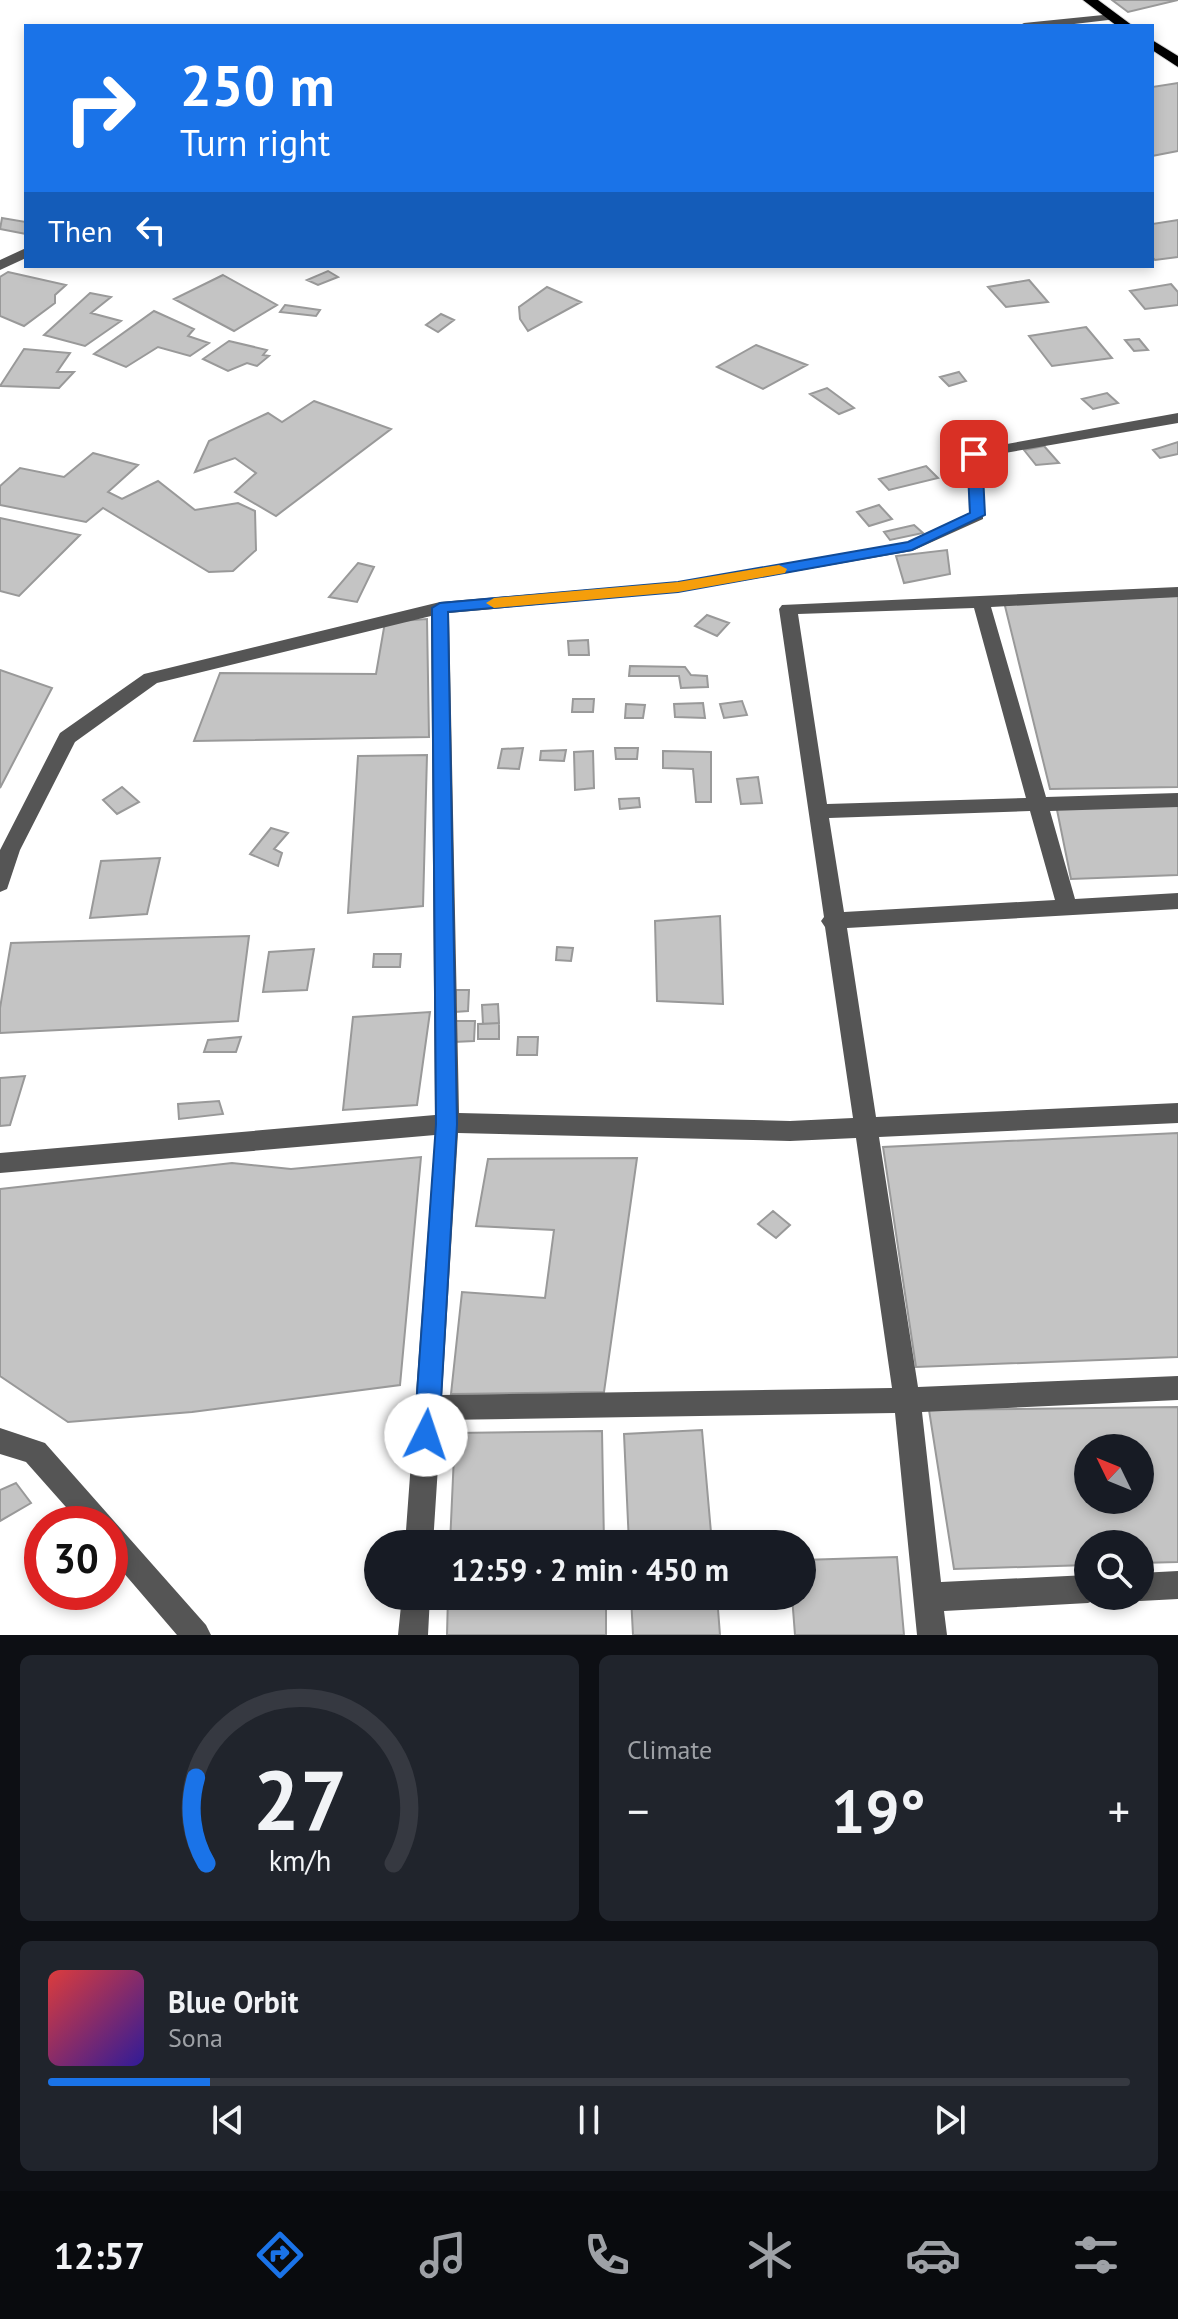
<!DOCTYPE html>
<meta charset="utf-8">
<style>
body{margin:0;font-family:"PT Sans",sans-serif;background:#20242c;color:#f1f3f6;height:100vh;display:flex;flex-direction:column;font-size:30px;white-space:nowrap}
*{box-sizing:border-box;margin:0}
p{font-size:26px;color:#9ea1a6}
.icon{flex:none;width:44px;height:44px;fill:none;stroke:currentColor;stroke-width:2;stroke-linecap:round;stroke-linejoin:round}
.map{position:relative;height:1635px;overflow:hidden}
.panel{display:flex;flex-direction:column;gap:20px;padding:20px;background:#0d0f14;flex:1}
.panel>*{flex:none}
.top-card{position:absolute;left:24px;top:24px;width:1130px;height:244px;border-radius:0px;box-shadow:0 4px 12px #0003;background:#1a73e8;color:#fff;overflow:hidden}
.needle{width:52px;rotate:313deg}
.controls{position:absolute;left:1074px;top:1434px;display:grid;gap:16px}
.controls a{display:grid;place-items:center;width:80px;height:80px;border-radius:50%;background:#171b24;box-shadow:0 4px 12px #0003;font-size:40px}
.speed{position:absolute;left:24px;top:1506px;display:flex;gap:16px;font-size:40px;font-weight:700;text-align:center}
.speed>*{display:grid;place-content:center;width:104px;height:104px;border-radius:50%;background:#171b24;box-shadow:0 4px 12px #0003;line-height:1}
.speed .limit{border:12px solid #d22;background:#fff;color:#111}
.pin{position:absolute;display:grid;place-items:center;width:68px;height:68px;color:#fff;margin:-34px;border-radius:16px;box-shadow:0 4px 12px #0006}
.me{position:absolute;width:88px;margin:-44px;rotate:4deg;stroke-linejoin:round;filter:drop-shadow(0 0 6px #0008)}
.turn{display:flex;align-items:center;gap:28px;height:168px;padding:0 24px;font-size:36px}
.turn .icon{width:104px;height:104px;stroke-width:2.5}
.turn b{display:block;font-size:56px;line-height:68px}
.then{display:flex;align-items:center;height:76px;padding:0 24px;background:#0003;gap:16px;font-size:30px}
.big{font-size:60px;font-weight:700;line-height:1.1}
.panel .card{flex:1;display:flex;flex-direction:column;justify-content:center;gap:12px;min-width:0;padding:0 28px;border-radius:12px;background:#20242c}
.panel .dial{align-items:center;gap:0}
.dial svg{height:208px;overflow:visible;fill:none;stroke:#363941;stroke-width:7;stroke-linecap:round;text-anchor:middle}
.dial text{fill:#f1f3f6;stroke:none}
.song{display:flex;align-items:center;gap:24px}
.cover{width:96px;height:96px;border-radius:12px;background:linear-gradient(135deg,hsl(0 70% 55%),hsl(250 70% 35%))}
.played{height:8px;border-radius:4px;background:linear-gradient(90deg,#1a73e8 15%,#363941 15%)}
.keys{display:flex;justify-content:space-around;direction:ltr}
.heat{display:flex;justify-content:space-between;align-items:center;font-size:44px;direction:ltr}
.panel .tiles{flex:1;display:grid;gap:20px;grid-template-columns:1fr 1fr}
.card:last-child{grid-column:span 2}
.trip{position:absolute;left:364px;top:1530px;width:452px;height:80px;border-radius:40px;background:#171b24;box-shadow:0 4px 12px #0003;font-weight:700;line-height:80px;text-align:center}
.tabs{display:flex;height:128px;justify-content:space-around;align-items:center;background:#090b0e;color:#9ea1a6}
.tabs .icon{width:56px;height:56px}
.tabs .selected{color:#1a73e8}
.tabs b{font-size:36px;color:#f1f3f6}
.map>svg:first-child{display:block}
</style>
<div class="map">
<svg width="1178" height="1635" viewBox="0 0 1178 1635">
<rect width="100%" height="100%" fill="#fff"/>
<!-- building -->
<path fill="#c4c4c4" stroke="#999" stroke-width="2" fill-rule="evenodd" d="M1112 0H1178L1128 12Z
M1178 83V151L1152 156V87Z
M2 218 26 222V234L0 229Z
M1178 220V257L1155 260 1152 257V224Z
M328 271 338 277 318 285 307 280Z
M8 272 66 285 55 295V303L24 326 0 316V277Z
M223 275 277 305 234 331 174 299Z
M1029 280 1048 302 1006 307 988 287Z
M1171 284 1178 292V305L1145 309 1130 291Z
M547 287 581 302 528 331 520 319 519 307Z
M90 293 111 297 91 313 121 321 85 346 44 335Z
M285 305 320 310 316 316 280 312Z
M154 311 194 329 188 336 209 343 190 356 158 347 126 367 94 354Z
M441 314 454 320 438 332 426 325Z
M1086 327 1112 358 1052 366 1029 336Z
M1139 339 1148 350 1134 351 1125 340Z
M229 341 267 350 263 355 269 356 257 366 247 363 228 371 203 359Z
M756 345 807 365 763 389 717 367Z
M24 349 70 353 57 372H74L59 388 0 386Z
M959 372 966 381 949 386 940 377Z
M827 388 854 408 839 414 810 394Z
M1107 393 1118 403 1093 409 1082 399Z
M314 401 391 429 276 516 235 492 256 473 235 458 195 472 209 441 268 413 282 422Z
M1178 442V454L1160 458 1153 450Z
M1044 446 1059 463 1036 465 1024 450Z
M93 453 138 465 108 492 122 499 158 481 195 510 238 503 255 511 256 550 233 571 209 572 103 508 86 522 0 505V486L20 468 64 477Z
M926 466 938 478 889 490 879 479Z
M879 505 892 519 869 526 857 512Z
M0 518 80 535 19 596 0 591Z
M914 525 923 533 890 540 884 532Z
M947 550 950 574 904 583 896 556Z
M358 563 374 567 357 602 329 597Z
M1178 596V787L1050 789 1004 602Z
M707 615 729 623 717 636 695 626Z
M427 619 429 737 194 741 220 673 376 674 385 622Z
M588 640 589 655H569L568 641Z
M630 666 685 667 691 675 707 676 708 687 681 688 679 676H629Z
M0 670 52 688 0 788Z
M573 699H594L593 712H572Z
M742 701 747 715 724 718 720 704Z
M703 703 705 718 675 717 674 704Z
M626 704 645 705 643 718H625Z
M523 748 519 769 498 768 502 749Z
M615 748H638L637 759H616Z
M566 750 564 761 540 760 541 751Z
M593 751 594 788 575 790 574 752Z
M663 751 711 752V802H696L693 769 663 768Z
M427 755 423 906 348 913 358 756Z
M758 777 762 803 741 804 737 779Z
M122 787 139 802 117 814 103 800Z
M639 798 640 807 620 809 619 799Z
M1178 801V875L1071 879 1056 805Z
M271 828 288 833 274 849 282 853 278 866 250 854Z
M160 858 147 914 90 918 101 861Z
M720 916 723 1004 657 1001 655 921Z
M249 936 238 1021 0 1033V1008L11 943Z
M557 947 573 948 571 961 556 960Z
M314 949 307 990 263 992 269 952Z
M374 954H401L400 967H373Z
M456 990H469L468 1011 455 1012Z
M498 1004 499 1023 483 1024 482 1005Z
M430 1012 417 1105 343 1110 353 1017Z
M455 1021H475L474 1041 454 1042Z
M499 1023V1039H478V1024Z
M241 1037 236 1052H204L208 1040Z
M518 1037H538L537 1055H517Z
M25 1076 10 1125 0 1126V1078Z
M219 1101 223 1114 179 1119 178 1104Z
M1178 1133V1357L916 1367 883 1147Z
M421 1157 400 1385 192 1412 68 1422 0 1376V1189L232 1163 291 1169Z
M637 1158 604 1392 451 1394 462 1292 545 1298 554 1230 476 1226 488 1159Z
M773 1211 790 1225 776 1238 758 1224Z
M1178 1407V1562L1140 1563V1544H1088V1565L954 1569 929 1410ZM1088 1448H1140V1500H1088Z
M702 1430 712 1544H629L624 1434Z
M602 1431 604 1544H450L455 1433Z
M16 1483 31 1503 0 1521V1490Z
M897 1557 904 1635H795L792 1596H802V1560Z
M448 1596H606V1635H447Z
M631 1596H717L720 1635H633Z"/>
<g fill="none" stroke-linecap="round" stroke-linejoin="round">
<defs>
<path id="highway" d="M1083 0H1098L1133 26H1117Z
M1152 40 1178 56V67L1152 50Z"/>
</defs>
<!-- highway casing -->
<use href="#highway" stroke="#dbdbdb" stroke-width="2"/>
<!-- minor -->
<path fill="#555" fill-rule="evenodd" d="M1113 14 1119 17 1117 19 1057 26H1018L1024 23Z
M26 248V258L0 270V260Z
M1178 413V423L982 457 983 519 912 551 678 592 449 613 459 1113 790 1121 853 1118 825 927 821 921 824 917 779 609 782 605 1178 587V597L991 607 1046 797 1178 793V807L1050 811 1075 899 1178 893V909L847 928 876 1117 1178 1103V1123L879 1137 918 1387 1178 1376V1400L922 1412 941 1582 1088 1575V1596H1099L1098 1599 1088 1603 944 1611 947 1635H917L895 1413 441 1420 433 1544H405L435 1135 0 1173V1153L435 1115 431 616 157 683 75 742 20 850 7 889 0 892V850L60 733 144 674 440 602 678 582 907 542 969 513 968 451ZM974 608 1026 798 827 804 798 614ZM1030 811 1055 900 844 912 829 818ZM458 1133 790 1141 856 1138 892 1388 442 1395Z
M0 1428 45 1443 206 1625 211 1635H177L110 1557V1524H81L26 1462 0 1454Z
M1178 1571V1599L1140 1601 1130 1597 1140 1596V1573Z
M402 1596H430L428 1635H398Z"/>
<!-- highway -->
<use href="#highway" fill="#000" fill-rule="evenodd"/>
</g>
<!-- route -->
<path fill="#1a73e8" stroke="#114b97" stroke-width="2" d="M974 450 982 454 985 515 912 550 678 592 448 612 457 1124 439 1435 435 1443 426 1447 418 1443 414 1435 436 1124 432 608 440 603 678 582 908 542 970 513 967 454Z"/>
<!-- slow -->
<path fill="#f59e0b" d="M779 565 787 569 785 573 678 592 494 608 486 603 494 598 678 582Z"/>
</svg>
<div class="controls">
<a><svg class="needle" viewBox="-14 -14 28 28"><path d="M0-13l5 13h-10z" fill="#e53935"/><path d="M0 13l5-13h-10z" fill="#9ea1a6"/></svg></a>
<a><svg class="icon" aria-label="search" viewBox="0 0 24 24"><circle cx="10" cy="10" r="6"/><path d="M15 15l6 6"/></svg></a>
</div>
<div class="speed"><div class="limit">30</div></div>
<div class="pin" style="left:974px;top:454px;background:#d93025"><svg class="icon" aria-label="arrive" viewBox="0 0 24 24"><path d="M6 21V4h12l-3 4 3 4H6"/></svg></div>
<svg class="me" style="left:426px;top:1435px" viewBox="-20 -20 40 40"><circle r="19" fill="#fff"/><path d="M0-13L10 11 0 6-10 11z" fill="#1a73e8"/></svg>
<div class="trip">12:59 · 2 min · 450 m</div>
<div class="top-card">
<div class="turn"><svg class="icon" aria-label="right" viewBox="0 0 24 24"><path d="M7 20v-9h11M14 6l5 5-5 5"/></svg><div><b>250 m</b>Turn right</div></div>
<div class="then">Then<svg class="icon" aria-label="left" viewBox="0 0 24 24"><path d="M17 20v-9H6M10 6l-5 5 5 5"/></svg></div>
</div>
</div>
<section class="panel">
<div class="tiles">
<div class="card dial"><svg viewBox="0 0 100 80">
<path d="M14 69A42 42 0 1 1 86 69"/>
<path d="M14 69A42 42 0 0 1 10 36" stroke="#1a73e8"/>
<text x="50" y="56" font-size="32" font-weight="700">27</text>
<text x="50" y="72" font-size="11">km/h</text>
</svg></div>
<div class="card"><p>Climate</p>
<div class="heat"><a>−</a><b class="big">19°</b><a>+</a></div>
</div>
<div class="card">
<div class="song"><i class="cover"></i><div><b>Blue Orbit</b><p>Sona</p></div></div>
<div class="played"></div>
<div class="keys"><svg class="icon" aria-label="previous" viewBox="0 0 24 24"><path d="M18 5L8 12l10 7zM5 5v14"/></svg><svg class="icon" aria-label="pause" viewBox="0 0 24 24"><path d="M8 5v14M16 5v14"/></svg><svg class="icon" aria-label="next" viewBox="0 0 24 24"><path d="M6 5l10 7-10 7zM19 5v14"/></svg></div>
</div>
</div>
</section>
<nav class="tabs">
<b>12:57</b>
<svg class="icon selected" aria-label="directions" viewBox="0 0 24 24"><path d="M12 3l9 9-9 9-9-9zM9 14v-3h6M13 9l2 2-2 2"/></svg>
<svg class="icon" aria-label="music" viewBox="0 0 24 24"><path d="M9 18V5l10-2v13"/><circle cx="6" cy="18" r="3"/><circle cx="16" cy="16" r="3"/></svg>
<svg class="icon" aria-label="phone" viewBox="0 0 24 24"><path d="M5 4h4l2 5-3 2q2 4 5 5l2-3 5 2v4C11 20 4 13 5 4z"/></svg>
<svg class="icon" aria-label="climate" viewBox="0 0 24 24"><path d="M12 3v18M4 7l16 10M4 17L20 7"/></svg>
<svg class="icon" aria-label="car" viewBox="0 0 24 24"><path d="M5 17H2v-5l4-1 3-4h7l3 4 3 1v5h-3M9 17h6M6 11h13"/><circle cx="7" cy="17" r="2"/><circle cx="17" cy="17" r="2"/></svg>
<svg class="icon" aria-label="filters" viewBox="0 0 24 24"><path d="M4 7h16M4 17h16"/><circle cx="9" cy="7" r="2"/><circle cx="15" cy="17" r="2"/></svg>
</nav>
